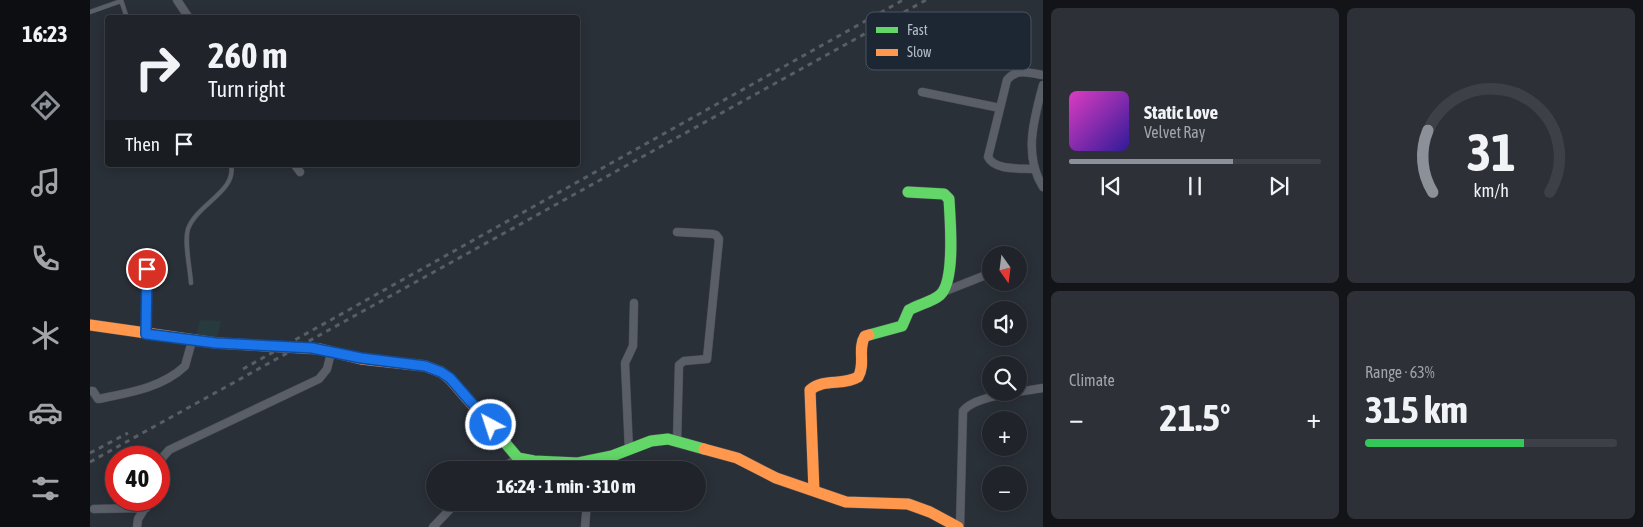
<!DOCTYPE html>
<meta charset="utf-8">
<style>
body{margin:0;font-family:"Asap Condensed",sans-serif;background:#2d3036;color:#f1f3f6;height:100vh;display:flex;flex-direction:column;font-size:19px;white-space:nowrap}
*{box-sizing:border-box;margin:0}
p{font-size:16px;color:#a2a4a8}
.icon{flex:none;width:28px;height:28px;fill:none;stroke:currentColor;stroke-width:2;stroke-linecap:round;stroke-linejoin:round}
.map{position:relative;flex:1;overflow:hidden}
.drawer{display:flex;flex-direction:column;gap:8px;padding:8px;background:#121417;width:600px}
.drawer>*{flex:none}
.guide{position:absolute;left:15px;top:15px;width:475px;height:152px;border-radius:5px;box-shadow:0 2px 12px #0003,0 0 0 1px #3d4147;background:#20242a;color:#f1f3f6;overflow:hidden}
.needle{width:32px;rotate:166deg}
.controls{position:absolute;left:892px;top:246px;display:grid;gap:10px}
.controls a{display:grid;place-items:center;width:45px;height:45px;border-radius:50%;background:#20242a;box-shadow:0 2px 12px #0003,0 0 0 1px #3d4147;font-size:25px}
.speed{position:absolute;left:15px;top:446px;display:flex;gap:10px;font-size:25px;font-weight:700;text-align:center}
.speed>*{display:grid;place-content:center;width:65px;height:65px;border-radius:50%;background:#20242a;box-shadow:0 2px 12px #0003,0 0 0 1px #3d4147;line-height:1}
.speed .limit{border:8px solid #d22;background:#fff;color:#111}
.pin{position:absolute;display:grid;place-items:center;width:42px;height:42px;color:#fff;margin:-21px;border:2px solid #fff;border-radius:50%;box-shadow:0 1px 5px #0007}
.me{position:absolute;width:55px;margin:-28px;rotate:320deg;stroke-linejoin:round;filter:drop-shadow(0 0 4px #0008)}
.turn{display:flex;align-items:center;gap:18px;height:105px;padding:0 20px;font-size:22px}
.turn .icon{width:65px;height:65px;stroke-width:2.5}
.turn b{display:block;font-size:35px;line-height:42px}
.then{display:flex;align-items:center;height:48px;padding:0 20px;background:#0003;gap:10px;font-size:19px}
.big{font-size:38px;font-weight:700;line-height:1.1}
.drawer .tile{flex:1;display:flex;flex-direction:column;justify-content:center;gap:8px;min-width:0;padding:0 18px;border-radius:8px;background:#2d3036}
.drawer .dial{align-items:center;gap:0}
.dial svg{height:130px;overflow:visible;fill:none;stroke:#3d4147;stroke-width:7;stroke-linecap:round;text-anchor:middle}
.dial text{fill:#f1f3f6;stroke:none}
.song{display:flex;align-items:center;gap:15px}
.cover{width:60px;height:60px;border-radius:8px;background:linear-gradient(135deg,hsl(310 70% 55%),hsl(250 70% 35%))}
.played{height:5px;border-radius:2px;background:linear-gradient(90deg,#8c9099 65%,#3d4147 65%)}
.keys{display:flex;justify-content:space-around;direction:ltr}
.heat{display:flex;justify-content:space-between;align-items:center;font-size:28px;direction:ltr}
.charge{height:8px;border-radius:4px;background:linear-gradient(90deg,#34c759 63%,#3d4147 0)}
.drawer .tiles{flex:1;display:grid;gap:8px;grid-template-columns:repeat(2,1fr)}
.trip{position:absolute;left:336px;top:461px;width:280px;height:50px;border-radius:25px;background:#20242a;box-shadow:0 2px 12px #0003,0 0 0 1px #3d4147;font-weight:700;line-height:50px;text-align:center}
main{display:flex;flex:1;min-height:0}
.dock{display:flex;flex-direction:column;width:90px;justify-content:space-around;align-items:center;background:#0d0e11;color:#a2a4a8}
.dock .icon{width:35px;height:35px}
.dock .active{color:#8c9099}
.dock b{font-size:22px;color:#f1f3f6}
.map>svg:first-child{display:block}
</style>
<main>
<nav class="dock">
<b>16:23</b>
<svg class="icon active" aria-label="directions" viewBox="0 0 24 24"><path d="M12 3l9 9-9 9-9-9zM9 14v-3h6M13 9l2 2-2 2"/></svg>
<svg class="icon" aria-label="music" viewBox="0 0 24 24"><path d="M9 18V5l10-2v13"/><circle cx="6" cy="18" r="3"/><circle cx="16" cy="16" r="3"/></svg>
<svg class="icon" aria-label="phone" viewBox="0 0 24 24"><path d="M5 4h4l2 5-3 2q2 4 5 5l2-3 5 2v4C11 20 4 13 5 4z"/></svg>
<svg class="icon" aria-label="climate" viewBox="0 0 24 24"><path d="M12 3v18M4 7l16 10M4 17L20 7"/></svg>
<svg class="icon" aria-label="car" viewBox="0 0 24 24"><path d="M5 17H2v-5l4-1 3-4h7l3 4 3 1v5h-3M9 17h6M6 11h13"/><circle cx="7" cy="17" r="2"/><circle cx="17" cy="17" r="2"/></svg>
<svg class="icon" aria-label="filters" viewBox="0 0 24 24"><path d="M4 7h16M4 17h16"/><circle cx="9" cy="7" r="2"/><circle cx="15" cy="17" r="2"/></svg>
</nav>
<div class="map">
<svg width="953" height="527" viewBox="0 0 953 527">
<rect width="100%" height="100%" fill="#2a3038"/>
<!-- green -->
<path fill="#273a3e" d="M110 320 131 321 127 340 105 339Z"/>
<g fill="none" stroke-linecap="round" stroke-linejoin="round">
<defs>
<path id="lane" d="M31 0 37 18
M0 12 31 1
M101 283C100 268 94 242 98 229 107 204 147 191 141 165"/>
<path id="street" d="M87 0 99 18
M953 85C944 119 933 155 953 187
M832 92 910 108
M205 165 210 172
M944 169C931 168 905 171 898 157L917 80C926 68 940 73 953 75
M587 232 623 234 626 235 629 239 617 359 594 361 589 365 587 442
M853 292 901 273
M56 334 57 269
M0 391H3L8 399C38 393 72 388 95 366L102 341
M539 450 535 363 543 346 544 303
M408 470 428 458
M69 474 72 458 79 450 229 379 237 369 241 353
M4 509 56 508
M47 527 48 519 60 500
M343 527 367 502
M495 527 497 502
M870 527 873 411C885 395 933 392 953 388"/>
<path id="fast" d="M779 335 812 326 819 310C829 304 842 302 850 295 866 281 860 219 859 199L854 194 818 192
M393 417 428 458 444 461 488 463 522 456 561 441 578 439 614 449"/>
<path id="slow" d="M0 325 126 343 230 349 271 359 335 366 351 372 360 379 393 417
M614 449 647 458 686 478 756 502 818 504 840 512 868 527
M724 491 720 390C734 378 753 386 768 377 776 364 767 349 775 336L779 335"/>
</defs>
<!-- lane casing -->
<use href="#lane" stroke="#484c55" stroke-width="5"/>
<!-- street casing -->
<use href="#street" stroke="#484c55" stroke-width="9"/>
<!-- fast casing -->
<use href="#fast" stroke="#484c55" stroke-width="12"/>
<!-- slow casing -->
<use href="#slow" stroke="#484c55" stroke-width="12"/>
<!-- lane -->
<use href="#lane" stroke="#5a5e66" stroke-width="4"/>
<!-- street -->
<use href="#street" stroke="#5a5e66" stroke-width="8"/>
<!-- fast -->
<use href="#fast" stroke="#63d668" stroke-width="11"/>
<!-- slow -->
<use href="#slow" stroke="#ff974d" stroke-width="11"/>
<!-- rail -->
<path stroke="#595d64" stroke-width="3" stroke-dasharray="5 5" stroke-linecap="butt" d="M153 369 813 0
M0 453 38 433
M0 462 836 0"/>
</g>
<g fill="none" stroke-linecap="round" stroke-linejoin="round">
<defs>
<path id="route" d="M57 269 56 334 126 343 222 348 271 358 335 366 351 372 360 378 401 425"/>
</defs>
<!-- route casing -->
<use href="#route" stroke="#114b97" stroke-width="12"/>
<!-- route -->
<use href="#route" stroke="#1a73e8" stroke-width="9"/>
</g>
<!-- legend -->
<rect x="776" y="12" width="165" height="58" rx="8" fill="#1d2633" stroke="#4a5360" stroke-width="1"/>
<rect x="786" y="27" width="22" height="6" fill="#63d668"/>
<rect x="786" y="49" width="22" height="7" fill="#ff974d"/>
<g font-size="14" fill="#b4bcc9">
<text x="817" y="35">Fast</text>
<text x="817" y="57">Slow</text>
</g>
</svg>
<div class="controls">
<a><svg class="needle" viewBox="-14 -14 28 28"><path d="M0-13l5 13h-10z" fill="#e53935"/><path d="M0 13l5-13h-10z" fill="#a2a4a8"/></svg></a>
<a><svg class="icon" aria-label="sound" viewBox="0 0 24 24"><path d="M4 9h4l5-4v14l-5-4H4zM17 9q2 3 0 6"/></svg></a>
<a><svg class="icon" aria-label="search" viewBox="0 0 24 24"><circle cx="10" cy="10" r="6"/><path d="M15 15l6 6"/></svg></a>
<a>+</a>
<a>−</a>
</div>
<div class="speed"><div class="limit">40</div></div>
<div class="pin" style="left:57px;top:269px;background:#d93025"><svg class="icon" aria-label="arrive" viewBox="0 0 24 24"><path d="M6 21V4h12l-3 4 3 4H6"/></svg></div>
<svg class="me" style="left:401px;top:425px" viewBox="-20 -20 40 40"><circle r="17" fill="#1a73e8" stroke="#fff" stroke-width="3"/><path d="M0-11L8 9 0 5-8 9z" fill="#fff"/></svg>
<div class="trip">16:24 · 1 min · 310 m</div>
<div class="guide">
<div class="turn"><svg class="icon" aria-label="right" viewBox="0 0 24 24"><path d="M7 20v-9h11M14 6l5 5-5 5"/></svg><div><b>260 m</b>Turn right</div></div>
<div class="then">Then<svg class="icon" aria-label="arrive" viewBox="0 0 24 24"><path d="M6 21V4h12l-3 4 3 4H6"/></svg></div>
</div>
</div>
<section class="drawer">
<div class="tiles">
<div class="tile">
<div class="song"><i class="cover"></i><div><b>Static Love</b><p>Velvet Ray</p></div></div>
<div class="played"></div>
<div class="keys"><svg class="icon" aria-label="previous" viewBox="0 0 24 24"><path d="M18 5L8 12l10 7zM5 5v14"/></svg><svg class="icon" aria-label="pause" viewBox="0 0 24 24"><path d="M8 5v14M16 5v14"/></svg><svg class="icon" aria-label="next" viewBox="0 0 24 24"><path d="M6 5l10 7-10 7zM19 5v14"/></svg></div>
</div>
<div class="tile dial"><svg viewBox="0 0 100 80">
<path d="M14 69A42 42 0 1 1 86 69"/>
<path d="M14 69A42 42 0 0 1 11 31" stroke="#8c9099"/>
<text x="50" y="56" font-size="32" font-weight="700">31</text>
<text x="50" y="72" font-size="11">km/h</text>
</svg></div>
<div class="tile"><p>Climate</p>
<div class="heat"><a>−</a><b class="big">21.5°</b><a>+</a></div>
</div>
<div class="tile"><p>Range · 63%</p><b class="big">315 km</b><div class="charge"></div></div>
</div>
</section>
</main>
